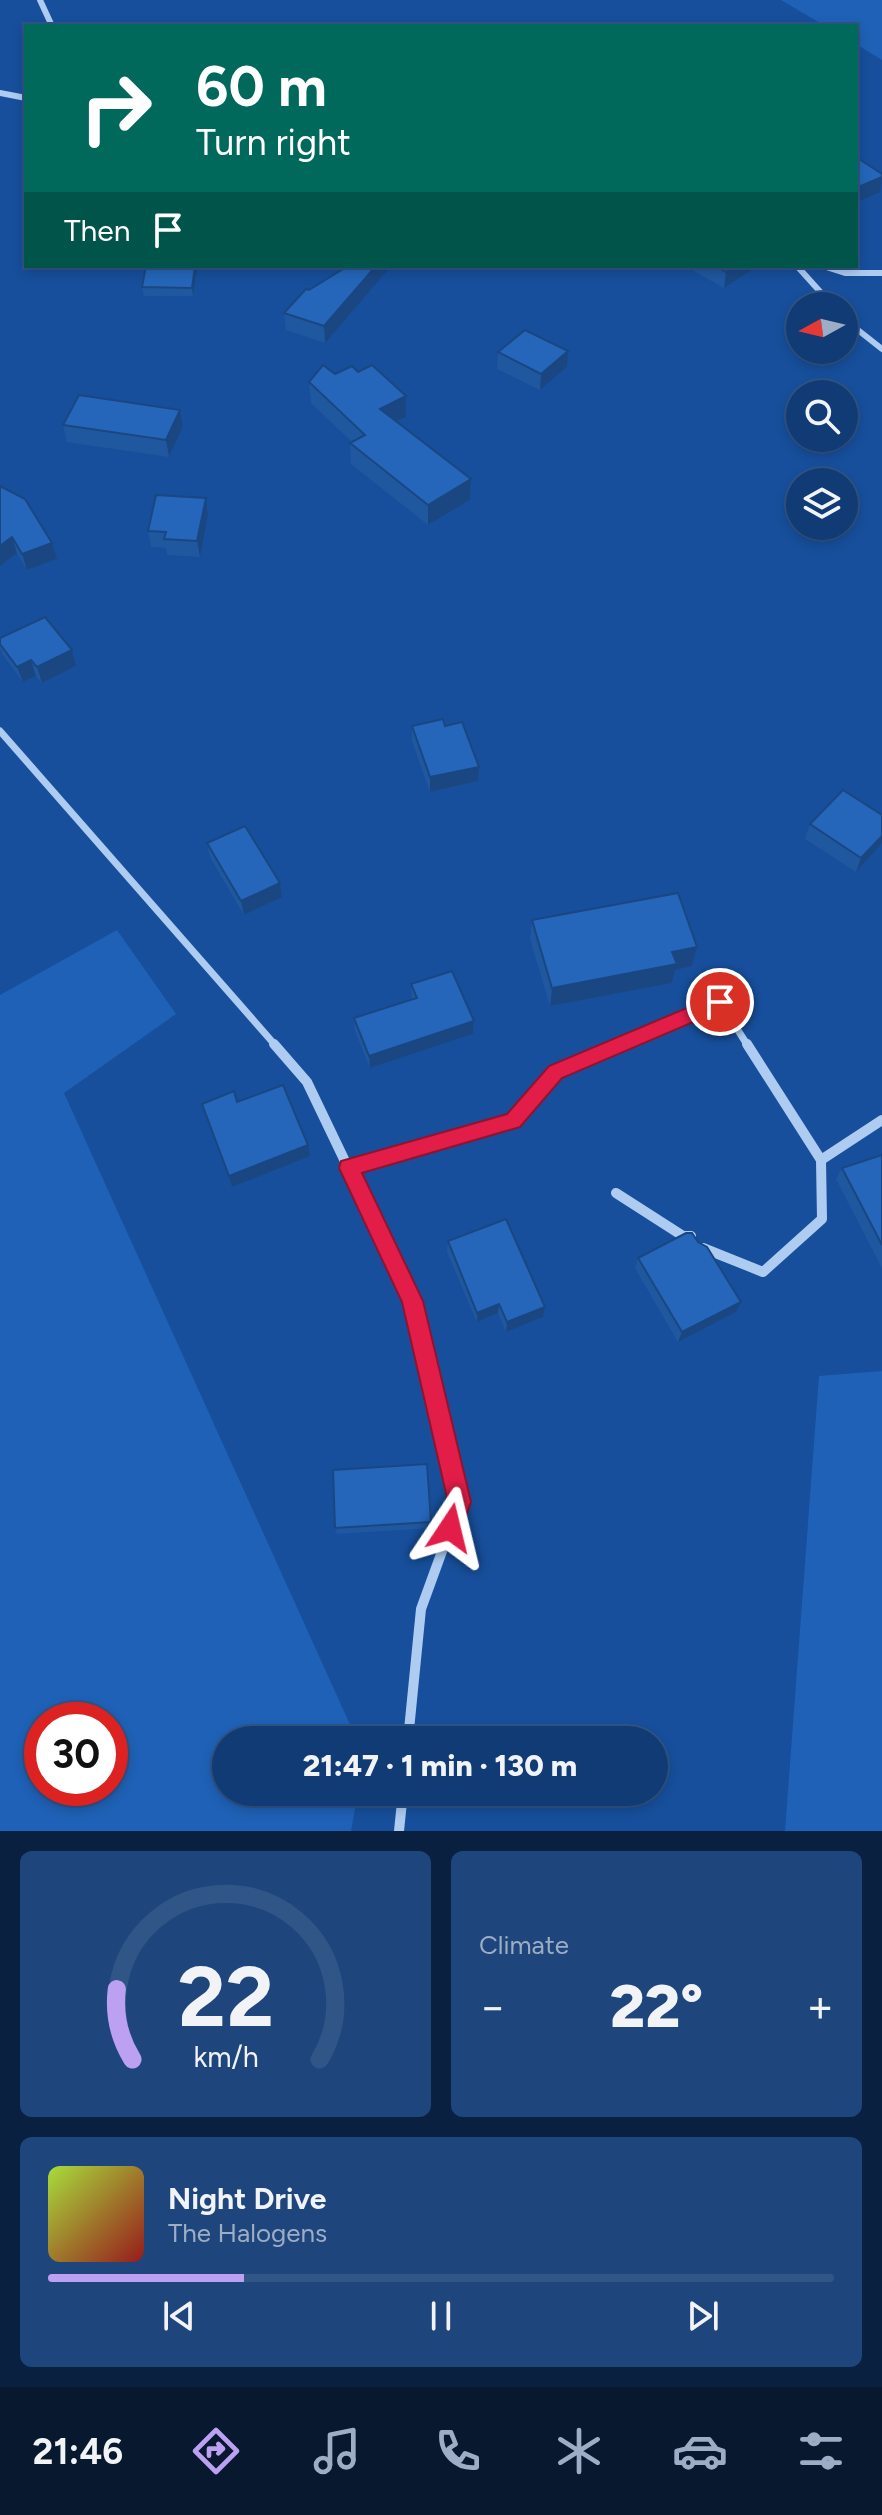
<!DOCTYPE html>
<meta charset="utf-8">
<style>
body{margin:0;font-family:Figtree,sans-serif;background:#1e467d;color:#f1f3f6;height:100vh;display:flex;flex-direction:column;font-size:30px;white-space:nowrap}
*{box-sizing:border-box;margin:0}
p{font-size:26px;color:#9cadc5}
.icon{flex:none;width:44px;height:44px;fill:none;stroke:currentColor;stroke-width:2;stroke-linecap:round;stroke-linejoin:round}
.map{position:relative;height:1831px;overflow:hidden}
.sheet{display:flex;flex-direction:column;gap:20px;padding:20px;background:#092040;flex:1}
.sheet>*{flex:none}
.banner{position:absolute;left:24px;top:24px;width:834px;height:244px;border-radius:0px;box-shadow:0 4px 12px #0003,0 0 0 2px #305587;background:#00695c;color:#fff;overflow:hidden}
.needle{width:52px;rotate:262deg}
.tools{position:absolute;left:786px;top:292px;display:grid;gap:16px}
.tools a{display:grid;place-items:center;width:72px;height:72px;border-radius:50%;background:#113b75;box-shadow:0 4px 12px #0003,0 0 0 2px #305587;font-size:40px}
.speed{position:absolute;left:24px;top:1702px;display:flex;gap:16px;font-size:40px;font-weight:700;text-align:center}
.speed>*{display:grid;place-content:center;width:104px;height:104px;border-radius:50%;background:#113b75;box-shadow:0 4px 12px #0003,0 0 0 2px #305587;line-height:1}
.speed .limit{border:12px solid #d22;background:#fff;color:#111}
.pin{position:absolute;display:grid;place-items:center;width:68px;height:68px;color:#fff;margin:-34px;border:4px solid #fff;border-radius:50%;box-shadow:0 2px 8px #0007}
.me{position:absolute;width:88px;margin:-44px;rotate:10deg;stroke-linejoin:round;filter:drop-shadow(0 0 6px #0008)}
.turn{display:flex;align-items:center;gap:28px;height:168px;padding:0 40px;font-size:36px}
.turn .icon{width:104px;height:104px;stroke-width:2.5}
.turn b{display:block;font-size:56px;line-height:68px}
.then{display:flex;align-items:center;height:76px;padding:0 40px;background:#0003;gap:16px;font-size:30px}
.big{font-size:60px;font-weight:800;line-height:1.1}
.sheet .widget{flex:1;display:flex;flex-direction:column;justify-content:center;gap:12px;min-width:0;padding:0 28px;border-radius:12px;background:#1e467d}
.sheet .dial{align-items:center;gap:0}
.dial svg{height:208px;overflow:visible;fill:none;stroke:#305587;stroke-width:7;stroke-linecap:round;text-anchor:middle}
.dial text{fill:#f1f3f6;stroke:none}
.song{display:flex;align-items:center;gap:24px}
.cover{width:96px;height:96px;border-radius:12px;background:linear-gradient(135deg,hsl(80 70% 55%),hsl(0 70% 35%))}
.played{height:8px;border-radius:4px;background:linear-gradient(90deg,#bca0f2 25%,#305587 25%)}
.keys{display:flex;justify-content:space-around;direction:ltr}
.heat{display:flex;justify-content:space-between;align-items:center;font-size:44px;direction:ltr}
.sheet .tiles{flex:1;display:grid;gap:20px;grid-template-columns:1fr 1fr}
.widget:last-child{grid-column:span 2}
.trip{position:absolute;left:212px;top:1726px;width:456px;height:80px;border-radius:40px;background:#113b75;box-shadow:0 4px 12px #0003,0 0 0 2px #305587;font-weight:800;line-height:80px;text-align:center}
.tabs{display:flex;height:128px;justify-content:space-around;align-items:center;background:#07182f;color:#9cadc5}
.tabs .icon{width:56px;height:56px}
.tabs .current{color:#bca0f2}
.tabs b{font-size:36px;color:#f1f3f6}
.map>svg:first-child{display:block}
</style>
<div class="map">
<svg width="882" height="1831" viewBox="0 0 882 1831">
<rect width="100%" height="100%" fill="#174f9c"/>
<!-- green -->
<path fill="#1f61b6" fill-rule="evenodd" d="M781 0H882V60L856 44V26H825Z
M117 930 176 1014 64 1093 357 1740H226V1792H358L351 1831H0V995ZM42 1720H110V1788H42Z
M882 1371V1831H785L819 1376Z"/>
<g fill="none" stroke-linecap="round" stroke-linejoin="round">
<!-- minor-far2 -->
<path stroke="#aeccf2" stroke-width="6" d="M40 0 52 26
M0 93 26 98
M797 266 833 306
M823 266 845 273H882
M844 319 882 349"/>
<!-- minor-far1 -->
<path stroke="#aeccf2" stroke-width="7" d="M0 731 276 1046
M616 1046 720 1002 748 1046"/>
<!-- minor -->
<path stroke="#aeccf2" stroke-width="10" d="M274 1044 307 1082 412 1301 460 1502 421 1609 408 1740
M747 1044 821 1160 882 1120
M349 1168 513 1121 555 1072 621 1044
M616 1193 683 1236H691
M703 1248 763 1272 822 1219 821 1160
M399 1831 403 1792"/>
</g>
<!-- wall -->
<path fill="#2058a0" d="M146 266H198L193 296H144L142 287Z
M348 266 325 343 286 330 284 313 309 290Z
M685 266H758L724 288Z
M498 352 567 367 540 390 497 369Z
M358 372 406 396V417L396 422 471 479 470 500 428 525 351 464 350 443 352 442 311 403 309 382 335 374Z
M180 410 183 426 169 457 67 442 63 425Z
M0 486 57 559 27 570 17 553 0 566Z
M206 498 208 514 200 557 167 555 166 548 151 547 148 531Z
M0 638 72 650 76 666 42 683 36 676 23 682 3 655 0 648Z
M412 726 478 781 430 792 412 741Z
M882 815 856 872 805 839 810 824Z
M207 843 280 883 282 897 244 915 210 857Z
M532 920 697 947 692 966 675 970 672 983 550 1006 530 939Z
M411 984 474 1021 473 1034 370 1068 355 1031 354 1018 412 999Z
M882 1155V1268L836 1179 842 1168Z
M448 1241 545 1307 543 1317 506 1332 498 1313 477 1322 447 1252Z
M638 1258 741 1302 736 1312 678 1342 635 1268Z
M427 1464 431 1528 337 1534 335 1528Z"/>
<!-- shaded-wall -->
<path fill="#1a4782" d="M882 177 880 192 856 203V188Z
M195 266H198L193 296 192 288Z
M376 266H391L325 343 324 326Z
M735 266H758L724 288 726 272Z
M568 351 567 367 540 390 541 374Z
M406 396V417L380 429V409Z
M180 410 183 426 169 457 166 440Z
M471 479 470 500 428 525V505Z
M206 498 208 514 200 557 197 541Z
M12 537 17 553 0 566V546Z
M52 543 57 559 27 570 22 554Z
M72 650 76 666 42 683 37 667Z
M31 660 36 676 23 682 17 667Z
M479 767 478 781 430 792V777Z
M882 836V843L856 872 861 858Z
M280 883 282 897 244 915 241 901Z
M697 947 692 966 675 970 672 983 550 1006 552 988 672 952Z
M474 1021 473 1034 370 1068 369 1056Z
M308 1145 310 1156 232 1187 229 1176Z
M741 1302 736 1312 678 1342 682 1332Z
M499 1304 498 1313 477 1322V1313Z
M545 1307 543 1317 506 1332 507 1322Z"/>
<!-- building -->
<path fill="#2566ba" stroke="#1a4782" stroke-width="2" d="M856 157 882 174V177L856 188Z
M146 266H195L192 288 142 287Z
M348 266H376L324 326 284 313 306 289 309 290Z
M716 266H735L726 272Z
M525 330 568 351 541 374 498 352Z
M323 365 335 374 352 366 358 372 372 365 406 396 380 409 471 479 428 505 350 443 365 435 309 382Z
M79 395 180 410 166 440 63 425Z
M0 486 25 499 52 543 22 554 12 537 0 546Z
M156 495 206 498 197 541 164 539 166 532 148 531Z
M45 617 72 650 37 667 31 660 17 667 0 644V638Z
M443 719 445 726 462 722 479 767 430 777 412 726Z
M843 790 882 815V836L861 858 810 824Z
M245 826 280 883 241 901 207 843Z
M678 893 697 947 672 952 677 964 552 988 532 920Z
M452 971 474 1021 369 1056 354 1018 417 998 411 984Z
M283 1085 308 1145 229 1176 202 1104 234 1091 237 1102Z
M882 1155V1245L842 1168Z
M506 1219 545 1307 507 1322 499 1304 477 1313 448 1241Z
M686 1233H692L698 1242 707 1247 741 1302 682 1332 638 1258Z
M427 1464 431 1522 335 1528 333 1470Z"/>
<!-- route -->
<path fill="#e11d48" stroke="#92132f" stroke-width="2" d="M720 994 726 997 729 1002 726 1008 562 1078 520 1127 362 1173 423 1301 471 1502 458 1537 450 1540 442 1537 438 1528 448 1502 402 1302 339 1168 341 1161 507 1114 549 1066Z"/>
</svg>
<div class="tools">
<a><svg class="needle" viewBox="-14 -14 28 28"><path d="M0-13l5 13h-10z" fill="#e53935"/><path d="M0 13l5-13h-10z" fill="#9cadc5"/></svg></a>
<a><svg class="icon" aria-label="search" viewBox="0 0 24 24"><circle cx="10" cy="10" r="6"/><path d="M15 15l6 6"/></svg></a>
<a><svg class="icon" aria-label="layers" viewBox="0 0 24 24"><path d="M12 4l9 5-9 5-9-5zM3 14l9 5 9-5"/></svg></a>
</div>
<div class="speed"><div class="limit">30</div></div>
<div class="pin" style="left:720px;top:1002px;background:#d93025"><svg class="icon" aria-label="arrive" viewBox="0 0 24 24"><path d="M6 21V4h12l-3 4 3 4H6"/></svg></div>
<svg class="me" style="left:450px;top:1528px" viewBox="-20 -20 40 40"><path d="M0-17L14 15 0 8-14 15z" fill="#e11d48" stroke="#fff" stroke-width="4"/></svg>
<div class="trip">21:47 · 1 min · 130 m</div>
<div class="banner">
<div class="turn"><svg class="icon" aria-label="right" viewBox="0 0 24 24"><path d="M7 20v-9h11M14 6l5 5-5 5"/></svg><div><b>60 m</b>Turn right</div></div>
<div class="then">Then<svg class="icon" aria-label="arrive" viewBox="0 0 24 24"><path d="M6 21V4h12l-3 4 3 4H6"/></svg></div>
</div>
</div>
<section class="sheet">
<div class="tiles">
<div class="widget dial"><svg viewBox="0 0 100 80">
<path d="M14 69A42 42 0 1 1 86 69"/>
<path d="M14 69A42 42 0 0 1 8 42" stroke="#bca0f2"/>
<text x="50" y="56" font-size="32" font-weight="700">22</text>
<text x="50" y="72" font-size="11">km/h</text>
</svg></div>
<div class="widget"><p>Climate</p>
<div class="heat"><a>−</a><b class="big">22°</b><a>+</a></div>
</div>
<div class="widget">
<div class="song"><i class="cover"></i><div><b>Night Drive</b><p>The Halogens</p></div></div>
<div class="played"></div>
<div class="keys"><svg class="icon" aria-label="previous" viewBox="0 0 24 24"><path d="M18 5L8 12l10 7zM5 5v14"/></svg><svg class="icon" aria-label="pause" viewBox="0 0 24 24"><path d="M8 5v14M16 5v14"/></svg><svg class="icon" aria-label="next" viewBox="0 0 24 24"><path d="M6 5l10 7-10 7zM19 5v14"/></svg></div>
</div>
</div>
</section>
<nav class="tabs">
<b>21:46</b>
<svg class="icon current" aria-label="directions" viewBox="0 0 24 24"><path d="M12 3l9 9-9 9-9-9zM9 14v-3h6M13 9l2 2-2 2"/></svg>
<svg class="icon" aria-label="music" viewBox="0 0 24 24"><path d="M9 18V5l10-2v13"/><circle cx="6" cy="18" r="3"/><circle cx="16" cy="16" r="3"/></svg>
<svg class="icon" aria-label="phone" viewBox="0 0 24 24"><path d="M5 4h4l2 5-3 2q2 4 5 5l2-3 5 2v4C11 20 4 13 5 4z"/></svg>
<svg class="icon" aria-label="climate" viewBox="0 0 24 24"><path d="M12 3v18M4 7l16 10M4 17L20 7"/></svg>
<svg class="icon" aria-label="car" viewBox="0 0 24 24"><path d="M5 17H2v-5l4-1 3-4h7l3 4 3 1v5h-3M9 17h6M6 11h13"/><circle cx="7" cy="17" r="2"/><circle cx="17" cy="17" r="2"/></svg>
<svg class="icon" aria-label="filters" viewBox="0 0 24 24"><path d="M4 7h16M4 17h16"/><circle cx="9" cy="7" r="2"/><circle cx="15" cy="17" r="2"/></svg>
</nav>
